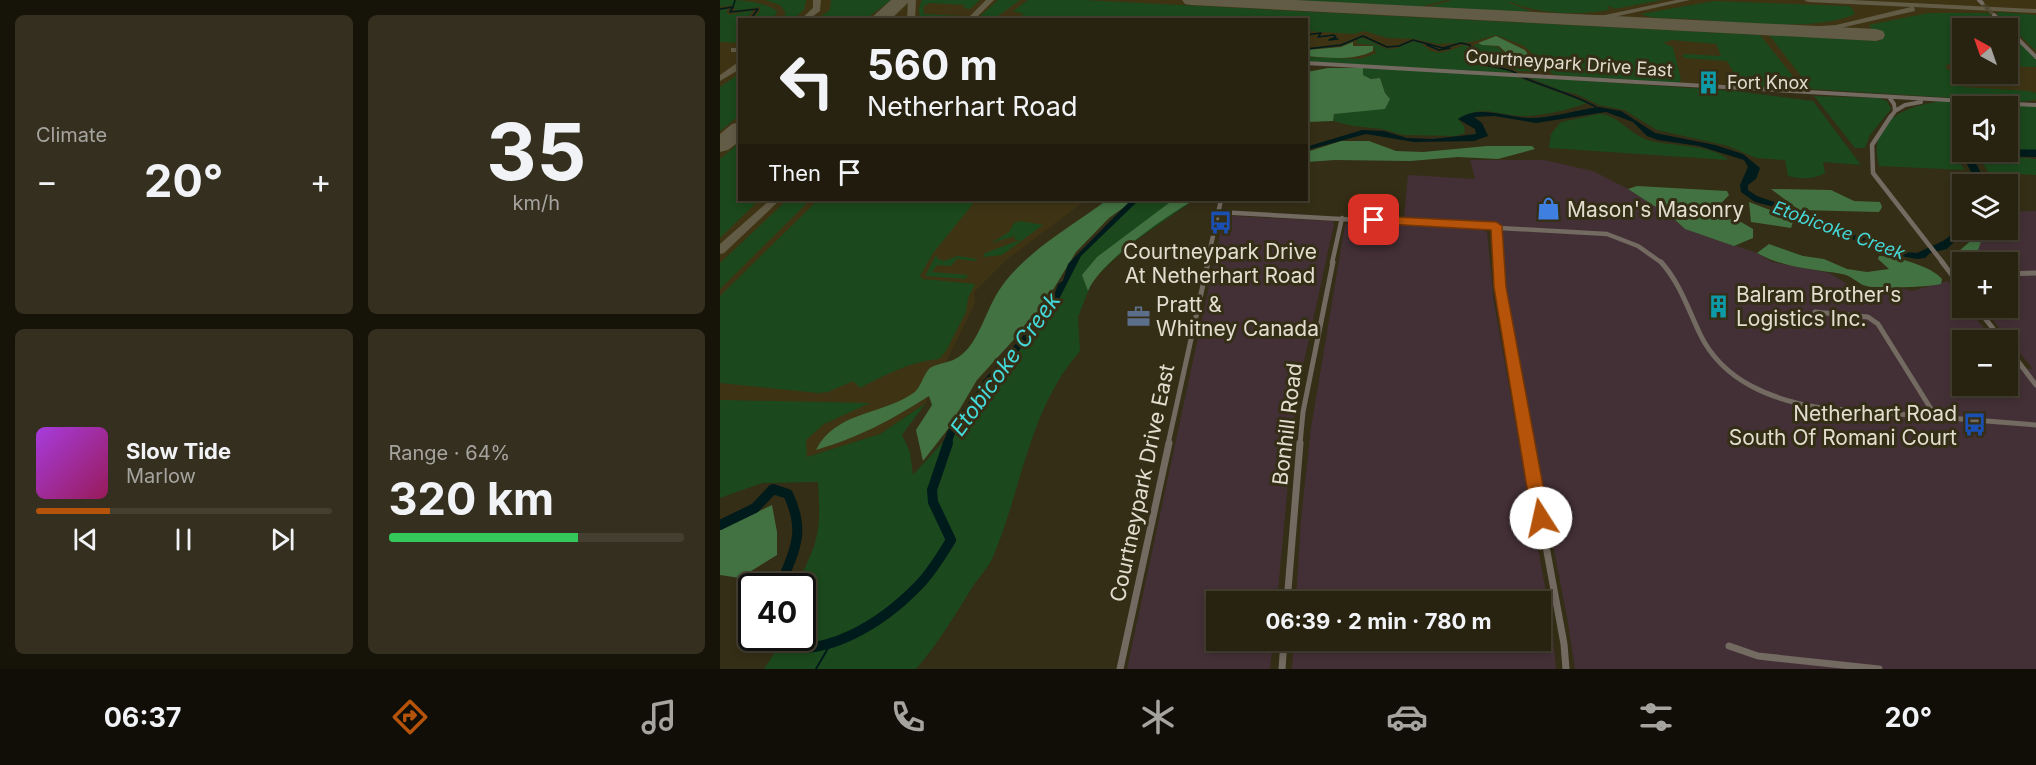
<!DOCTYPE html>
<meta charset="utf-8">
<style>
body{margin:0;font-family:Inter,sans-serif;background:#342f1e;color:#f1f3f6;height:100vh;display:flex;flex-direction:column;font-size:22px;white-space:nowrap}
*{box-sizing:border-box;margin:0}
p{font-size:20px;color:#a5a49f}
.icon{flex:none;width:33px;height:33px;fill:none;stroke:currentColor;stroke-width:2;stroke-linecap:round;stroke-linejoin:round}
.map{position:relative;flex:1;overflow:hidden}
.panel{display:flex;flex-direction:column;gap:15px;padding:15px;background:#161309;width:720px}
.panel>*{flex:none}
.hud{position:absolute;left:18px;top:18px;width:570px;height:183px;border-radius:0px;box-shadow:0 3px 9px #0003,0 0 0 2px #443f30;background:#282210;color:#f1f3f6;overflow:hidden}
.needle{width:39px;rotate:320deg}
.tools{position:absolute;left:1232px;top:18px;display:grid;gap:12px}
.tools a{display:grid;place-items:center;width:66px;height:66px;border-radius:0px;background:#282210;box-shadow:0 3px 9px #0003,0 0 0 2px #443f30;font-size:30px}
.speed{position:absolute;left:18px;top:573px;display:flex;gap:12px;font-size:30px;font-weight:700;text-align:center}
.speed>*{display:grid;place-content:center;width:78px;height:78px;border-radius:50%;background:#282210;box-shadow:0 3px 9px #0003,0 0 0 2px #443f30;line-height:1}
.speed .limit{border:3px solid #111;border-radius:9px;background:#fff;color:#111}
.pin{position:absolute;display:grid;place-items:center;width:51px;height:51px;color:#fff;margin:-26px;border-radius:12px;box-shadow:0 3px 9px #0006}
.me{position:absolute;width:66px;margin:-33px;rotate:350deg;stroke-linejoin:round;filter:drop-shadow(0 0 4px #0008)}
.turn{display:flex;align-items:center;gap:21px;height:126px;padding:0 30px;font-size:27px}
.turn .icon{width:78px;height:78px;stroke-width:2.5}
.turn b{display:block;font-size:42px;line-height:51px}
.then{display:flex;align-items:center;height:57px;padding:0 30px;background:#0003;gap:12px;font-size:22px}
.big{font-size:45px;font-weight:700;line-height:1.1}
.panel .card{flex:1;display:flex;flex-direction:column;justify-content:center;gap:9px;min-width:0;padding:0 21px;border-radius:9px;background:#342f1e}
.panel .dial{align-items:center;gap:0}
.dial b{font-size:78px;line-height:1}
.song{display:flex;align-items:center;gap:18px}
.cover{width:72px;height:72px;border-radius:9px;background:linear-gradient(135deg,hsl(280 70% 55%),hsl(330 70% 35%))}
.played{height:6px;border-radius:3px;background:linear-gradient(90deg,#b45309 25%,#443f30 25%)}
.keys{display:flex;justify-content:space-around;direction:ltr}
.heat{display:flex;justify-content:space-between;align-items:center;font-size:33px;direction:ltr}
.charge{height:9px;border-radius:4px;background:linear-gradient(90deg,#34c759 64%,#443f30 0)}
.panel .tiles{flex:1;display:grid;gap:15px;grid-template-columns:repeat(2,1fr)}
.trip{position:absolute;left:486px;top:591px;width:345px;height:60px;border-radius:0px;background:#282210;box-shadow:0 3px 9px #0003,0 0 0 2px #443f30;font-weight:700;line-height:60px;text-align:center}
.menu{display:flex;height:96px;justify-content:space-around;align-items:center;background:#100e06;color:#a5a49f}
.menu .icon{width:42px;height:42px}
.menu .current{color:#b45309}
.menu b{font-size:27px;color:#f1f3f6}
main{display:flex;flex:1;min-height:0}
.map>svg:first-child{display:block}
</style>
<main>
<section class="panel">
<div class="tiles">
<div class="card"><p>Climate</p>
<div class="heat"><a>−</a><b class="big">20°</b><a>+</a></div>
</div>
<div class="card dial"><b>35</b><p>km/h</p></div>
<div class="card">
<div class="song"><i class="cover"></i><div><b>Slow Tide</b><p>Marlow</p></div></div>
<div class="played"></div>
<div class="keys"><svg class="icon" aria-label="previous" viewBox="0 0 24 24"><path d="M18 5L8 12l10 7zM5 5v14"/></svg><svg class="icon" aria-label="pause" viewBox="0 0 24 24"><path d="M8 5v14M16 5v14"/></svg><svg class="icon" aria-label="next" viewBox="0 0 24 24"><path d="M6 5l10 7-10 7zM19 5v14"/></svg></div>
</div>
<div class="card"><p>Range · 64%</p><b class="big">320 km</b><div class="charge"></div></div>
</div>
</section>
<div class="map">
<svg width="1316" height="669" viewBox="0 0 1316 669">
<rect width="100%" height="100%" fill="#352e16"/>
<!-- industrial -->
<path fill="#433036" d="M750 160H824L873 171 908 189 953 218 965 229 1037 253 1052 262 1109 273 1147 296H1158L1167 286 1192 291 1228 281 1242 300V308H1248L1273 340H1242V386H1287V359L1294 368 1313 369 1263 308H1287V262H1243L1262 241 1265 230H1287V212L1316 211V669H855L847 617 782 280 778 224 684 218 688 175 755 179Z
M512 216 612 221 614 224 576 398 557 601 496 602V640L553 641 550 669H407L503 221Z
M630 222 763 230 767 232 774 303 832 626 836 669H572L574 641 820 640V602L576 601 581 520 591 428 625 225Z"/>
<!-- built -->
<path fill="#3e3414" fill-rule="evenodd" d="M0 0H1316V101L1118 90 975 85 587 61 586 20H20V200H366L286 260 254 292 255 303 225 364 211 374 206 403 160 434 0 485ZM1242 28H1287V74H1242Z"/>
<!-- green -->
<path fill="#1b481c" d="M0 0C20 0 40 0 57 11L54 19H33L40 11V7L15 11V8L12 5 0 7Z
M45 0H86V1L84 10 73 19 62 20 66 13 60 5Z
M111 0H171L146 19H97L110 10Z
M202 0H260L250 9 243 8 246 5 209 3 203 7 204 14 242 16 237 19H200L199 8Z
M278 0H300L274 19H257Z
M308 0H364L1040 35 1084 90 1023 88 1007 61 964 58 963 54 1001 56 996 44 952 40 943 43 953 47 961 80 959 83 837 75 820 69 813 54 804 46 776 35 751 42 718 44 695 39 668 38 644 31 634 34 587 31 586 20 298 19 304 14 293 11Z
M569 0H727L700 7Z
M732 0H942L894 9 890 6 887 7 890 10C858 15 820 15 791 2H788L812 12 708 7Z
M994 1 1128 6 1131 7 1135 14C1098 32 1014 22 971 19 955 18 935 20 921 14Z
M9 8 6 11 9 15 33 10 27 19 20 20 19 43 0 42V10Z
M1278 12 1316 15V51L1277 14Z
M1208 13H1268L1285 28H1242V64H1228L1225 67 1231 72 1249 74 1255 83H1238L1244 87 1309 91 1316 93V100L1297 102 1091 89 1049 35 1160 41 1149 25Z
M1287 31 1316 59V67L1287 66Z
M639 38C650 38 659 48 669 49 679 50 687 41 696 42 702 42 704 46 708 49 719 57 733 49 744 45L748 47 745 53C756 73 776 63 792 73L587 62 586 57 641 59 656 53 653 45 635 43Z
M757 44 778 47 792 61 823 72 798 71 787 65 768 64 754 52V45Z
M643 68 795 76 867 103C849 110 826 115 807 116 781 117 764 103 738 119L744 126 745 133 735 136 683 135 662 129 633 126 613 121 614 114 668 96 665 93 660 78 652 79 642 75Z
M19 74V116L0 131V87Z
M807 77 1015 91 1093 101 1141 165 1103 162 1105 173C1093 180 1081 179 1068 176L1065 160 1036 158 1008 146 937 130 904 110 879 105 856 94 842 91Z
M1094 96 1158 98 1167 101 1171 109 1150 135 1145 148H1135Z
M1228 101 1316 104V150H1287V106H1242L1243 152 1235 156 1245 170 1159 166C1158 160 1156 152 1157 146 1159 113 1202 102 1228 101Z
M879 114C899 114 908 135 931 141 951 146 995 145 1008 160L829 148 831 134 841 122Z
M19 143 20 200H39L0 238V159Z
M1284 156 1316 159V175L1268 172 1263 163 1268 158Z
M67 200H90L0 289V263Z
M98 200H256L213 253 200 276 203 279 255 284 248 298 246 312 226 351 219 359C189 362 167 374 140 388L133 381 108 392 98 393 0 383V296Z
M418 200H474L412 243 373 279 358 317 360 351C310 408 303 483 275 552 271 564 261 575 253 586 235 615 218 644 196 669H44L64 638H82V586H78C79 579 92 554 95 543 101 523 99 503 98 482L42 483 0 498V400L150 403 104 424 86 440 87 457 160 434 206 403 182 435 190 452 193 475 231 433 254 399 330 308 361 253Z
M301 221 323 225 282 255 263 257 265 253 300 240H295V236L271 243 289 232 294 223Z
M216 255 218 259 224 261 238 256 257 259 255 261 237 259 231 266 217 265 212 272 248 275 245 279 205 276Z"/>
<!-- forest -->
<path fill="#427242" d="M776 36 805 50 816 67 795 61 779 46 762 45 758 43Z
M633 42V46H653V51C634 61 608 58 587 56V50L621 47Z
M643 68V75L651 79 660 78 665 93 670 99 665 109 614 114 613 121 587 122V72L608 68Z
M621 141H649L676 151 703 152 767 146H812L815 149 778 159 738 157 690 161 615 160 587 162V152Z
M917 186 1007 191 1009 195 991 214 1021 222 1033 229V238L1014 246 965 229 953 218 908 189Z
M1051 189 1111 190 1134 201 1160 202 1162 207 1159 212 1079 210Z
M387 200H414L389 218 356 252 328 298 308 324 257 380 228 429 203 461 196 430 212 405 209 396C169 421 142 436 96 450 115 412 160 415 192 394 201 389 203 374 210 368 218 363 231 363 240 356 259 343 267 306 282 286 308 250 352 226 387 200Z
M453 200H474C446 216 380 262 368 291L362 275 377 257Z
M1029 202 1074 219 1071 228 1031 222Z
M1253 230H1265L1256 256 1242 262V271L1231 258 1254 238Z
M1049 244 1083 256 1104 259 1127 269 1147 272 1169 269 1158 259 1159 256C1174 255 1213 267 1222 279L1221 284C1210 287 1157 289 1146 286 1138 284 1131 275 1122 274 1092 269 1064 268 1037 253Z
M52 505 57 532V555L20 578 0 575V530Z"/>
<!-- water -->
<path fill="#001b1b" d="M879 107 901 111 935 133 995 145 1023 154 1040 168 1036 179 1028 185V190L1037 196 1066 206 1105 225 1186 252 1197 253 1223 241 1238 230C1239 221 1234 212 1242 204V230H1246L1227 249 1210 253 1205 258 1197 259 1165 253 1157 247 1107 232 1051 206 1035 202 1021 192 1020 185 1028 167 1024 160 979 146 938 140 927 136 913 122 886 112 816 123 774 116 754 117 762 123 768 136 754 141 694 142 646 134 587 150 586 147 642 130 664 131 687 138 713 139 756 134 755 129 738 119C760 104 786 118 810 118 833 118 856 110 879 107Z
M1269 152 1316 154V157L1274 155 1258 156 1254 160 1267 184H1257L1244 158 1250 154Z
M411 200H419L361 256 337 303 273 383 262 382 302 337 335 293 338 284 343 281 348 264Z"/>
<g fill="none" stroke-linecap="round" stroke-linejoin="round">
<!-- stream-far1 -->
<path stroke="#001b1b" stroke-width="1.5" d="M13 7 15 0
M0 9 13 7 10 12 38 9 30 20
M318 20H322
M586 35 601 33 598 37 614 35 616 37 609 40 618 39
M707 45 719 50 730 48
M586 49 621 45 643 36 667 47 679 46 693 40 723 48 741 43 750 45C755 72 776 63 796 73
M802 77C827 88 853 94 876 107"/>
<!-- stream -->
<path stroke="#001b1b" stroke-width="2" d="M96 669 111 643"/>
<!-- river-far2 -->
<path stroke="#001b1b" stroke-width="7" d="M1289 153H1316"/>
<!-- river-far1 -->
<path stroke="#001b1b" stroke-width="8" d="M227 444 231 433 273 376"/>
<!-- river -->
<path stroke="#001b1b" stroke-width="10" d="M0 525 35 508 53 489 68 494C86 532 75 549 60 586
M53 638 54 644C105 661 164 621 198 586 212 572 221 556 231 540L213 502 212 490 228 443"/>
<!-- taxiway -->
<path fill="#625b46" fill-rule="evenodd" d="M93 0H101L100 11 88 20H80L93 8Z
M188 0H196L195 20H187Z
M266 0H274L254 20H246Z
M492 0H513L524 3 520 5Z
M956 0H970L885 19 841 21 837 19 841 17 885 15Z
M1084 0H1132L1316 9V13L1194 7 1195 11 1116 29 1065 32 1064 30 1068 28 1116 25 1191 7 1088 2Z
M11 48H20V52H11Z
M17 63H20V69L0 81V75Z
M12 132 17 135 15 137 0 145V138Z
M50 200H60L4 253 0 254V244Z"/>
<!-- runway -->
<path fill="#625b46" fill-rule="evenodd" d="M171 0H191L170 20H149Z
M462 0H576L1156 29 1163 31 1165 35 1163 39 1156 41 471 5 465 4Z
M20 122V141L8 150 0 152V134L12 124Z"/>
<!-- minor-tunnel -->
<path stroke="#4f4832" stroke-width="4" stroke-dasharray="4 1.5" stroke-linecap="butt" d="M1262 3 1274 15"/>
<!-- minor-far3 -->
<path stroke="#736a61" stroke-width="4" d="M1259 0 1262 3
M1274 15 1316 57
M586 63 1316 105
M1169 97 1174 104 1175 111 1170 118
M1175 111 1185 105 1201 102"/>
<!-- minor-far2 -->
<path stroke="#736a61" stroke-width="4.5" d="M1171 116 1152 145 1153 173 1223 263
M498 212 887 234 918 246 942 263
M776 226 777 263
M487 263 501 200
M612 263 622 218"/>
<!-- minor-far1 -->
<path stroke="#736a61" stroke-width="5" d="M777 262 807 444
M941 262C960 283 968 309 980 334 1003 382 1053 400 1101 408L1316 425
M1222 262 1242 288
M1287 274 1316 273
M1257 308 1282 340
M1095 312 1148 317 1158 324 1216 417
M1287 347 1316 385
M448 444 488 262
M580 444 583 412 613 262"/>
<!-- minor -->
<path stroke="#736a61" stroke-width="7" d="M807 443 844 644 846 669
M567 602 580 443
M1009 646 1038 656 1159 669
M400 669 449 443
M562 669 564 640"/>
</g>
<!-- route -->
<path fill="#b45309" stroke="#753606" stroke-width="1.5" d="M654 216 776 222 782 226 786 287 829 518 827 524 821 526 815 524 812 518 774 287 771 230 650 223V217Z"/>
<!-- icons -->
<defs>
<symbol id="building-bare" viewBox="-9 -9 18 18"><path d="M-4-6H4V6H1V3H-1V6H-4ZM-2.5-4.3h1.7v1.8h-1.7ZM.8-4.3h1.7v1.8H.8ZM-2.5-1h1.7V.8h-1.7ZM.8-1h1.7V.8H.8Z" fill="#0f9aa8" stroke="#352e16" stroke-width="2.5" paint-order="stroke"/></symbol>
<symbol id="shop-bare" viewBox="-9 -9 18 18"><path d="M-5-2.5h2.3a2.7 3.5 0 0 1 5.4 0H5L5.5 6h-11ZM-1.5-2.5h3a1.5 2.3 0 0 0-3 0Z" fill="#3f7fe0" stroke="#352e16" stroke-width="2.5" paint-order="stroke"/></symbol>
<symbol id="bus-bare" viewBox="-9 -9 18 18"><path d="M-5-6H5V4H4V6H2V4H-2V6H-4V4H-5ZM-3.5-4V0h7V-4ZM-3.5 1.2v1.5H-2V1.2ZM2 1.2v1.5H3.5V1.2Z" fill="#1a4fb4" stroke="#352e16" stroke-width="2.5" paint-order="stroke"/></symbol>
<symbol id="office-bare" viewBox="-9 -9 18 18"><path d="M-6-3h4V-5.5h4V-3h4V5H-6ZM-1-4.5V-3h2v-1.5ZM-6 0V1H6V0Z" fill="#5c6f8a" stroke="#352e16" stroke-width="2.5" paint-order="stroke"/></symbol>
</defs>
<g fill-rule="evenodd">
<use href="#building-bare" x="972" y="66" width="33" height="33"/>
<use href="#shop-bare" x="812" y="192" width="33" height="33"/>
<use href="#bus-bare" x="484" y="206" width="33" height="33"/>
<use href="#building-bare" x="982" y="290" width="33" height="33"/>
<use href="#office-bare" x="402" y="300" width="33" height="33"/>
<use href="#bus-bare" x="1238" y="408" width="33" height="33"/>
</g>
<g text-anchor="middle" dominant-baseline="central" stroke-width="6" stroke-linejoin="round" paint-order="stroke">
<!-- far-street labels -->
<g font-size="18" fill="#e2ddcf" stroke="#352e16">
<text transform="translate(849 63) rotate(4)">Courtneypark Drive East</text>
</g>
<!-- far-poi labels -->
<g font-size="18" fill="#e2ddcf" stroke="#352e16" text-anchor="start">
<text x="1007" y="82">Fort Knox</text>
</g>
<!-- far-water labels -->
<g font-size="18" font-style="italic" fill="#44d9da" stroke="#352e16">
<text transform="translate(1119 230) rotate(20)">Etobicoke Creek</text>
</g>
<!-- poi labels -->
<g font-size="21" fill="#e2ddcf" stroke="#352e16" text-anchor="start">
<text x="847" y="209">Mason's Masonry</text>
<text x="500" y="251" text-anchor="middle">Courtneypark Drive<tspan x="500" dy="24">At Netherhart Road</tspan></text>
<text x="1016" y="294">Balram Brother's<tspan x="1016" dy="24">Logistics Inc.</tspan></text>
<text x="436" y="304">Pratt &amp;<tspan x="436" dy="24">Whitney Canada</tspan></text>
<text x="1237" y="413" text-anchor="end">Netherhart Road<tspan x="1237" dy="24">South Of Romani Court</tspan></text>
</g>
<!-- street labels -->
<g font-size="21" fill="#e2ddcf" stroke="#352e16">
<text transform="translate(567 424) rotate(-83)">Bonhill Road</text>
<text transform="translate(422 483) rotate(-78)">Courtneypark Drive East</text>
</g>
<!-- water labels -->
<g font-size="22" font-style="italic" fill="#44d9da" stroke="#352e16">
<text transform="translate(285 364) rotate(-54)">Etobicoke Creek</text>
</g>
</g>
</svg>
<div class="tools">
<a><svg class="needle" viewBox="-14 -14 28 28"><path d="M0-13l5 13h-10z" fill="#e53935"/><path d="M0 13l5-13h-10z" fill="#a5a49f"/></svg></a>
<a><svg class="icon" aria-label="sound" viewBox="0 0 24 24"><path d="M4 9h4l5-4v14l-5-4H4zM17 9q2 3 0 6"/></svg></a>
<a><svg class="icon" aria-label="layers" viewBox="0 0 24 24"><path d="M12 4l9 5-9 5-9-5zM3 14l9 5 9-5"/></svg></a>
<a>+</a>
<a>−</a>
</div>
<div class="speed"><div class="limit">40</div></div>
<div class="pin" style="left:654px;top:220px;background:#d93025"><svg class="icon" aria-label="arrive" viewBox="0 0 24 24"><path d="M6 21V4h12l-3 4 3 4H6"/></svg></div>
<svg class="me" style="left:821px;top:518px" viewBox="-20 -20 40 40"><circle r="19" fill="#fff"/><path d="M0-13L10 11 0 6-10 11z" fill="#b45309"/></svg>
<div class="trip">06:39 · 2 min · 780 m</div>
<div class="hud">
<div class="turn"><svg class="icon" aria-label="left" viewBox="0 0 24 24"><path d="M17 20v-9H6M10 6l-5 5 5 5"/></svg><div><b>560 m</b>Netherhart Road</div></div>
<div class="then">Then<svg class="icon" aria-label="arrive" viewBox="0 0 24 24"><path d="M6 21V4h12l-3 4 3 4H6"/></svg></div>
</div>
</div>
</main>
<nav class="menu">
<b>06:37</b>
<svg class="icon current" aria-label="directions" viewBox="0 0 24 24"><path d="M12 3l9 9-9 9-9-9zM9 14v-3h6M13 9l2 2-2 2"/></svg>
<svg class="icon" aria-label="music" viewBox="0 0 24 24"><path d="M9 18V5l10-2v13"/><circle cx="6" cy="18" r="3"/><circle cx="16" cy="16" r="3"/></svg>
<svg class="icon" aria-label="phone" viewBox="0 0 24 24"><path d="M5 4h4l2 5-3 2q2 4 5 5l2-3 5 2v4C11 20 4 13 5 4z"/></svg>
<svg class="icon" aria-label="climate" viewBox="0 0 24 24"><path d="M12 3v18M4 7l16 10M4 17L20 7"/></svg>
<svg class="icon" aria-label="car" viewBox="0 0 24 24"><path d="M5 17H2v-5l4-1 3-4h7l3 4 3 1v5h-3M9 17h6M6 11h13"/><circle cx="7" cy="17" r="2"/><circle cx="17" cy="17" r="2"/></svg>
<svg class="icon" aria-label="filters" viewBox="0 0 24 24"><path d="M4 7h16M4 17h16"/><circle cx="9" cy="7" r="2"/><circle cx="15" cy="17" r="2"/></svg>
<b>20°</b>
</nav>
